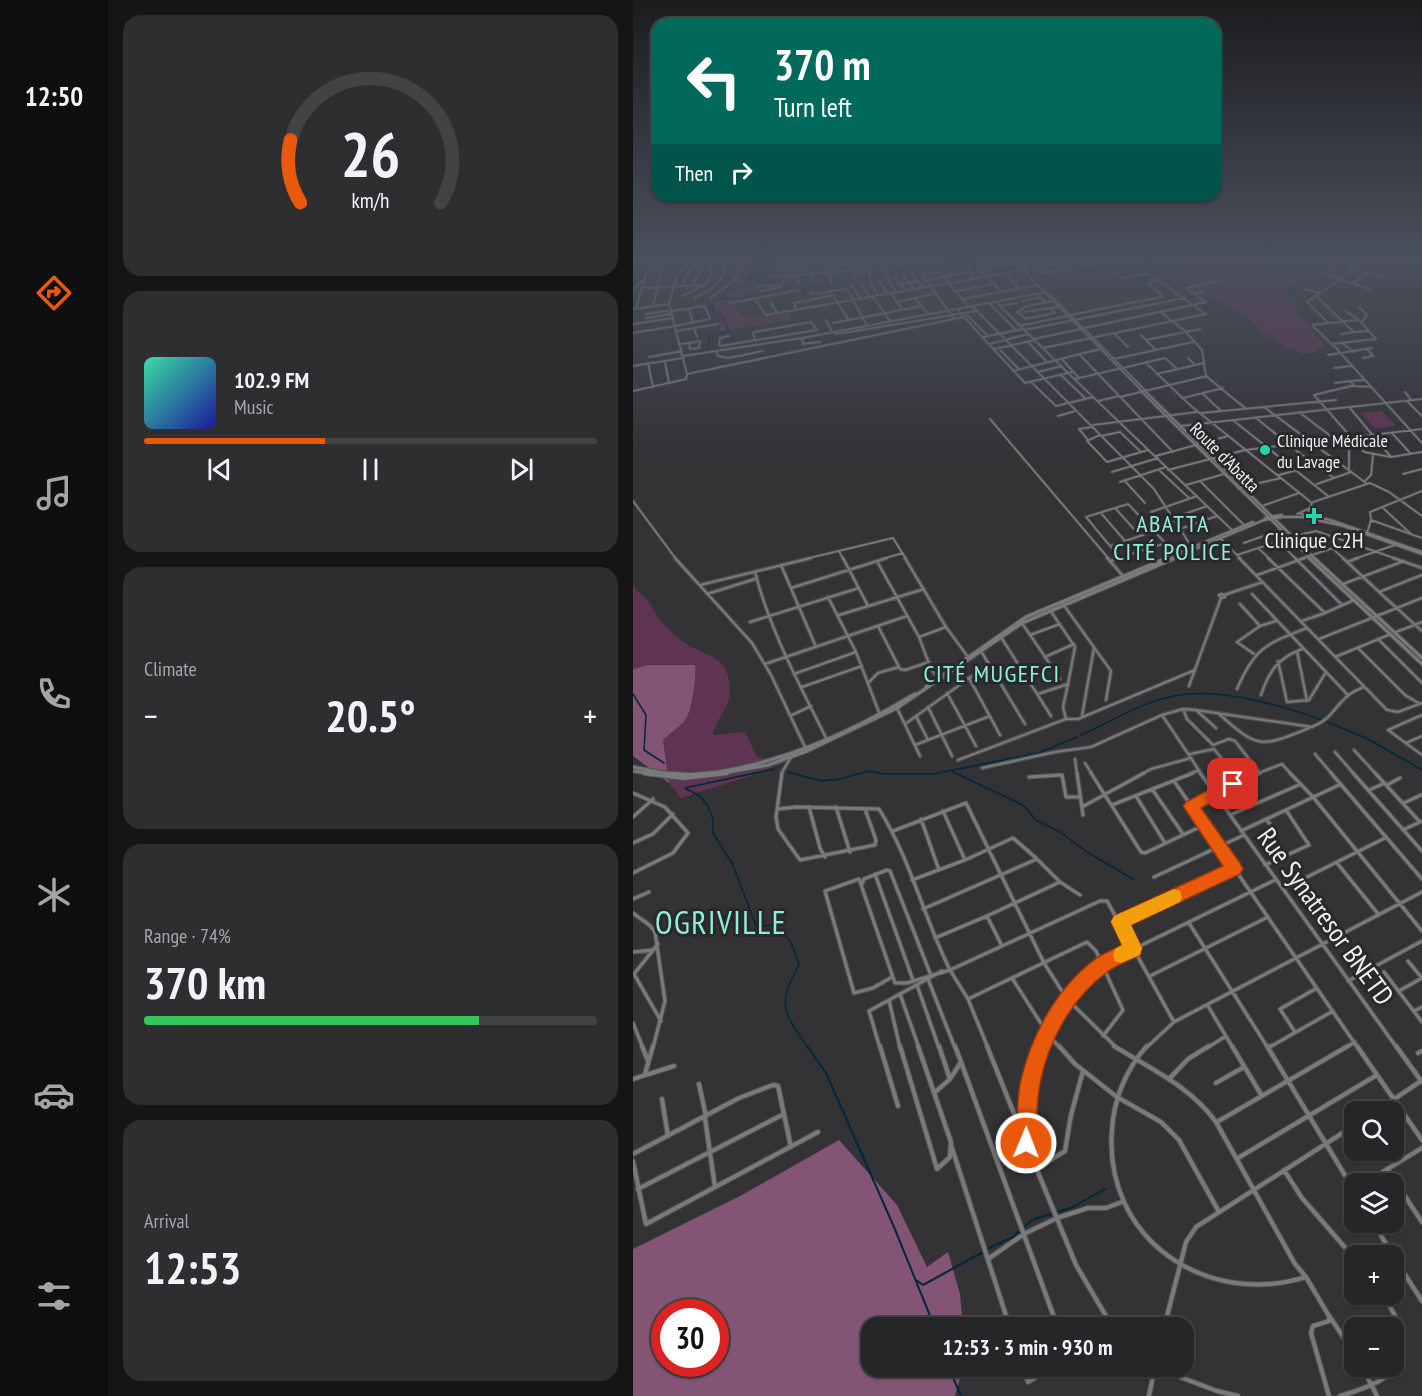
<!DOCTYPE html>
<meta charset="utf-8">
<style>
body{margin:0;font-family:"PT Sans Narrow",sans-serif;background:#2e2e30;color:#f1f3f6;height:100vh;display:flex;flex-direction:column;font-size:22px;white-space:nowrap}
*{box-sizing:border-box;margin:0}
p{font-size:20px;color:#a4a5a8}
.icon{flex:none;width:33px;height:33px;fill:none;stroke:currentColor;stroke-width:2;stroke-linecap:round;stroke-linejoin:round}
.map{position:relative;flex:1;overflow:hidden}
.panel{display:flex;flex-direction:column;gap:15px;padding:15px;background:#151516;width:525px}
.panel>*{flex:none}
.banner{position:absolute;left:18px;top:18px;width:570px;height:183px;border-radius:18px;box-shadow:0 2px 4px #0004,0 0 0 2px #424345;background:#00695c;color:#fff;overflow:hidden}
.buttons{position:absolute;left:711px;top:1101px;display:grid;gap:12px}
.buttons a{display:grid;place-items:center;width:60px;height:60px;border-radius:12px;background:#262628;box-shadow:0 2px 4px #0004,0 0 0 2px #424345;font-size:30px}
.speed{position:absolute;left:18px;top:1299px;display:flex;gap:12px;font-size:30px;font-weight:700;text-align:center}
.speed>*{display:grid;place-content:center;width:78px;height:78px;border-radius:50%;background:#262628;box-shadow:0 2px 4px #0004,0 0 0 2px #424345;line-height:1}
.speed .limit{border:9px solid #d22;background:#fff;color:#111}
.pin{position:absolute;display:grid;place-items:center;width:51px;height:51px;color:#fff;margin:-26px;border-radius:12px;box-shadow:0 3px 9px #0006}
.me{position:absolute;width:66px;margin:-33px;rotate:1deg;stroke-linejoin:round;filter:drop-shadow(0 0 4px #0008)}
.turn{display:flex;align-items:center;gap:21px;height:126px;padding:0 24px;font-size:27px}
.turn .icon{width:78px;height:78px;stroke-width:2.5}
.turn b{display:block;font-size:42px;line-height:51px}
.then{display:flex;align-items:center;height:57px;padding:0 24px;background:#0003;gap:12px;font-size:22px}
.big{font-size:45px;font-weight:700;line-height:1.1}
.panel .card{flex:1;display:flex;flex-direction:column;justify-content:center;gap:9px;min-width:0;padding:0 21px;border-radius:18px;background:#2e2e30}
.panel .dial{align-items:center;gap:0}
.dial svg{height:156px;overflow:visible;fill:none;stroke:#424345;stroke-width:7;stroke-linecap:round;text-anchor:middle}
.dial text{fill:#f1f3f6;stroke:none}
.song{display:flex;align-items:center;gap:18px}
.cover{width:72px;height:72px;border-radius:9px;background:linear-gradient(135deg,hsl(160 70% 55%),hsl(240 70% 35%))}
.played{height:6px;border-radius:3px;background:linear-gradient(90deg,#ea580c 40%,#424345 40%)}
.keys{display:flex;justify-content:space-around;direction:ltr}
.heat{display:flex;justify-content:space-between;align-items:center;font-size:33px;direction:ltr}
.charge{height:9px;border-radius:4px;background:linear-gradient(90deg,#34c759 74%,#424345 0)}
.trip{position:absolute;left:228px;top:1317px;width:333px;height:60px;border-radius:18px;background:#262628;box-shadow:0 2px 4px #0004,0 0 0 2px #424345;font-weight:700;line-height:60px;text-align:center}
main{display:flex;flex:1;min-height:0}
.tab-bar{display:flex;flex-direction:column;width:108px;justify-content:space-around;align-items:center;background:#0f0f10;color:#a4a5a8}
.tab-bar .icon{width:42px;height:42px}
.tab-bar .selected{color:#ea580c}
.tab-bar b{font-size:27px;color:#f1f3f6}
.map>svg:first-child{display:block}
</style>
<main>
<nav class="tab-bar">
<b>12:50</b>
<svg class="icon selected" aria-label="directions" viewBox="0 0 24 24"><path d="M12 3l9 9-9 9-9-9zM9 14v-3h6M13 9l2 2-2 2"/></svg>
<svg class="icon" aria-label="music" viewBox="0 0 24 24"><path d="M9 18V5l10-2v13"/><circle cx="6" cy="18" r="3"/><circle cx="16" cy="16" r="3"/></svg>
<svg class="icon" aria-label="phone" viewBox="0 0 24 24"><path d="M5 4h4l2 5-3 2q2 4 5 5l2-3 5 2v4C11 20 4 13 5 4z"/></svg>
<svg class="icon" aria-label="climate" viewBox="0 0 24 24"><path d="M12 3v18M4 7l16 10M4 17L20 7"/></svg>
<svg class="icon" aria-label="car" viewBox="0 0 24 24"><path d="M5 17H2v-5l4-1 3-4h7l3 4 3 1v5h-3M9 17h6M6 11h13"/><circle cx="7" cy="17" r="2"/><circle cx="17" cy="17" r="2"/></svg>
<svg class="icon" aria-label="filters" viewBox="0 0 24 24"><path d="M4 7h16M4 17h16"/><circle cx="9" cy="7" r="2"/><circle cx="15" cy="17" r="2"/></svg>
</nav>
<section class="panel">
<div class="card dial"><svg viewBox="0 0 100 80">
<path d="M14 69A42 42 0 1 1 86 69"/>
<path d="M14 69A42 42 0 0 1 9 37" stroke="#ea580c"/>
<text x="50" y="56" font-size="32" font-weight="700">26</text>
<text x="50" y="72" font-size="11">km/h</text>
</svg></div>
<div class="card">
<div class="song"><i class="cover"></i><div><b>102.9 FM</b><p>Music</p></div></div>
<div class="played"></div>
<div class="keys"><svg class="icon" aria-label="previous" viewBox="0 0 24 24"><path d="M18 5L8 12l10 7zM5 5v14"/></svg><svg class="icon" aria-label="pause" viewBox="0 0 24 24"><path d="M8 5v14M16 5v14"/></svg><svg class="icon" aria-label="next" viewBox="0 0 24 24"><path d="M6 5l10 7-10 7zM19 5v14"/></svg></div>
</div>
<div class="card"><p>Climate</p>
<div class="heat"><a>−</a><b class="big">20.5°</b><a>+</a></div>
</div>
<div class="card"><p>Range · 74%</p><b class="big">370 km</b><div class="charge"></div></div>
<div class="card"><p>Arrival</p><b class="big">12:53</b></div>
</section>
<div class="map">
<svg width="789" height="1396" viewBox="0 0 789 1396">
<rect width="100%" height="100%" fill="#333336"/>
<!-- green -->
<path fill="#5f3352" d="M104 258H119V269L112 281H124L121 289 102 303 107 316 133 317 157 313 158 320 87 331 86 315 81 310 82 303C98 294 110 275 104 258Z
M513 258 579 266 589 265 594 258H789V262L769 267 761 280 747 281 677 267 578 271Z
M545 267 585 273 665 270 670 273 657 286 653 299 664 309 690 344 684 352 670 354 645 342 632 334 617 319 528 270Z
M749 411 763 426 742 429 728 413Z
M0 584C4 593 10 594 15 601 18 604 19 609 22 613 29 624 44 638 55 645 79 659 97 656 97 693 97 708 82 720 80 735L112 732 124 757 155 761 117 776 48 798 36 783 30 740C37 734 50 725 54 717 59 709 64 674 62 665H15L0 669Z"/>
<!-- forest -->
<path fill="#845474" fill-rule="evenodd" d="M15 665H62C64 674 59 709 54 717 50 725 37 733 30 740L36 783 0 756V669Z
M206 1140 264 1205 294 1267 315 1252 327 1294 330 1327 238 1328V1366L330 1367 322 1396H0V1249L109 1195ZM32 1312H82V1364H32Z"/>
<!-- water -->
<path fill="#01263f" d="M119 258H144V263L124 281H112L119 269Z"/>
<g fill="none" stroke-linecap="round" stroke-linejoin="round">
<!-- stream-far1 -->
<path stroke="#01263f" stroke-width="1.5" d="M512 258 522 267 518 275
M507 287 517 276
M168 289 302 265 346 262
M88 299 131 296
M75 355 76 336 96 332 89 316 75 308 90 295 119 281
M0 694 13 715 11 750 31 763
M694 722 735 739 789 770
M448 735C478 722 508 702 541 696 584 687 648 705 689 720
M155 772 188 781 208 779 235 771 252 774H300L406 753 444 737
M320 772 390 805 403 820 427 832 454 852 500 879
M52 788 141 769
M53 789 67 796 75 806 80 819V833L100 865 123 926 142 925 158 942 166 965C143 1006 151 1012 175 1048"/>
<!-- stream -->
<path stroke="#01263f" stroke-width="2" d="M174 1046 193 1073 261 1227 302 1328
M354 1249 380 1237 399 1220 440 1207 472 1189
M283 1280 290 1285 350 1252
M315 1366 328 1396"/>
<defs>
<path id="street-far3" d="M178 258 249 262 277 258
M363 258 393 265
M384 258V262
M675 258 705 268 696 276
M352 259 362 258
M177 262 251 267 253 273
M345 262H365
M54 263 43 278 36 304 54 374
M143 263 177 261
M505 263 514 274
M199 264 205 277
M193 265 198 283
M334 265 340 279
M346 265 352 277
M319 267 325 275
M142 268 178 265
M474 268 488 278 514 274 519 276 573 314
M348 269 383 263
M675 269 737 289
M404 270 410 273 466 263 468 258
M404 270 401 267 448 258
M720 270 755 277
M145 271 178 269
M394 271 404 270
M179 273 226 270
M179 273 180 281
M279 273 290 288
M372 273 386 288
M164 275 179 274
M270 275 281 289
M354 276 368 292
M136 277 158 275
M237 277 236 273 240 266
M261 277 273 291
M254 278 264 293
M220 279 225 271
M246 281 254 293
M291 281 337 272
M237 282 245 295
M60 283 68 272 62 265
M227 283 237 297
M720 283 735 273
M218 284 228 299
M267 284 285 281
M50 285 52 277 62 265 101 260 106 270 101 281 77 298
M123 286H147
M9 288 72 285
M0 289 10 281
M671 289 687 293
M127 291 146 288 153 278 164 275 165 283
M324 291 362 284
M177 294 214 289 234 325
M561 294 570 292
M259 295 270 310
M49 296 72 285 79 273 75 263
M201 297 215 319
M240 297 257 321
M684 297 721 332 735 331
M61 298C75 292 88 285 92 270L88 262
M121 298 133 315 391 270
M329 299 405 285
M390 301 407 297 413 302
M264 302 282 298
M363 302 435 373
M573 302 553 288 591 280
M97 303 167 290
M138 303 144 313
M356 303 383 330
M339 306 521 489 560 549
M367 306 384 303
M726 307 734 315 729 322
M3 308 13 273 16 270 29 269 20 306
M56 308 60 323
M418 308 422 313 393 319 384 312 394 306 420 301
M0 309 36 304
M163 310 161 303 201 295
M39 311 72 306 77 319 42 326
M326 311 350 338
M390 312 425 307
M529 313 552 331 569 350 573 376 612 408
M13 314 34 311 35 314
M295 314 282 298 300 294
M334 315 355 336 390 329
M437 315 527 297 529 296 515 284 525 280
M13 318 39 314
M321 319 331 317
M193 320 199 332 204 334 344 311
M200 323 289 306
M695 323 674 302 719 271 714 258
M0 324 40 318
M679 325 703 348 789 443
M679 325 724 320
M386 326 434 316
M61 328 64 337
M391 330 552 298
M43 331 85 324
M0 333 42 326
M482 334 495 347
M708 334 721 332
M508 335 522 349
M96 336 87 338 86 345 88 346 184 330 178 322 122 332 120 333 122 340
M355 336 350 338 392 383 435 373
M169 338 170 344 187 342
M401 339 573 302
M372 340 395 334
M513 340 567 329
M67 341 66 348 57 349 56 343Z
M395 342 413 361
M709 343 721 352
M47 344 56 343
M356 344 372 340
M699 344 743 339 727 321 713 311
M410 348 573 314
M361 349 402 340
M367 350 386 369
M83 351 85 356 95 358 130 351
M446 354 540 452
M695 355 739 348
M50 356 169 338 414 292
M16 357 49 351
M428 358 446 378
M555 358 562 365
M730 358 740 356 735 350
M481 359 560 342
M32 362 36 383
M15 363 20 387
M514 364 558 406 679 503 674 515
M0 366 50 358
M701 368 719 366
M380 371 467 349
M405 372 429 366
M440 372 435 373 599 530
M524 374 571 363
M429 376 453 399
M442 379 532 358 543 368
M399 383 423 406 460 397
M702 383 718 381
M720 385 718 381 732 380
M738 387 718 386 681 395 731 452 758 457 789 452
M0 391 53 379 54 374 321 319 289 274 306 272 336 307
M772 392 778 400
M570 394 588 411
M487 397 574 376
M550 398 590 388
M465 401 486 396
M774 401 789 416
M631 407 733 483
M717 407 789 399
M666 412 716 450V470
M568 413 703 400
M425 416 442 411
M622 417 655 444
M357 419 476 559
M601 421 695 496
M460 425 564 412
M547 426 716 407 758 457
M759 433 777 453
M467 435 454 441 474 462 515 450
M468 436 487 432 508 452
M455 440 446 429 459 427
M657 446 701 478
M594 455 624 484
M523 456 595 436
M526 470 556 498
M535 470 612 450 789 429
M479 472 525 458
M770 474 789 469
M646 475 664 470
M491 480 512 503
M567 481 612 526
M732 481 738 475 740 455
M487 482 533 467
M684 484 718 472
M553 485 591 474
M605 488 648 478
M0 501 43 559
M680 502 737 483 756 492 789 516
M629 506 666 493
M749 507 778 534
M483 509 507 536
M518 512 564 496
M468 513 492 541
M664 514 677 508
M540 518 574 506
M738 520 789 538
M547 529 584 516
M672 533 691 551 715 543
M734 533 738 520 737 512 789 491
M658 537 683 531 764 559
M587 538 608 559
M645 541 663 559
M611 543 647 530
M477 546 522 531
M625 548 637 559
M699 548 711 559
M206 551 210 559
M604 555 656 538
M487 558 453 517 495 504 545 556
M172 559 260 538 273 559
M249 559 270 553
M482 559 533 543
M667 559 691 551
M721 559 762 545"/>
<path id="street-far2" d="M42 558 119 643 138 675 173 749
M210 558 235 606
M272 558 313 627 335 657
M474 558 477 561
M487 558 477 561 490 576
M606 558 754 710 765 712 789 703
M635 558 692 613 721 600
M662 558 709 605
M710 558 745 591
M760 558 789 568
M714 562 725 558
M245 563 286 637 313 627
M148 565 183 647
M122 572C137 631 167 685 194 740
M624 575 672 558
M789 575 746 592 789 631
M710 584 771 561
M67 585 178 558
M158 588 254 558
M74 594 122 579
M589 594 592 597 588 598 586 595Z
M619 594 714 694
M591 595 630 582
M195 597 223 652 247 715
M430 604 478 671 473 700
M607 604 627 626
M417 610 442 647 435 684
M206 615 291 589
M669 621 692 613
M117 622 226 588
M389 623 427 679
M245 626 267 669 272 670 296 662
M763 632 789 622
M397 635 427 624
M286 637 298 669 305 678
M368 637 418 716
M686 639 789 598
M745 639 789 683
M725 648 772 695 787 704
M348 651 392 724
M664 651 674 701
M621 654 604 642 627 626 643 621
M412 657 441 644
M702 657 758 634
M645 661 654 702 676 700 693 672
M132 664 274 616
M161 674 223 652
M336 678 367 735
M235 683 245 673 266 667
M556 686 588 598
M169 687 229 666
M604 689C622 647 633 644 674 628
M314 693 343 746
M405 694 435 684 430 707 433 719
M628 695C636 671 645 658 669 649
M295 707 319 756
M264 708 287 756
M550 709 554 719 580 745 596 739 602 741 626 772
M563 710 583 728
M585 713C625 749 627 748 676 728
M159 715 178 706
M789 715 755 730 789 755
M283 716 295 740
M449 716 461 648
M272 724 356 664
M773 743 789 736
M282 745 357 716
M721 750 743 774
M702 752 721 774
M557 754 581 749 601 774
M682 754 699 774
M558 758 529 715 550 709 563 710 679 727C705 717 701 698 731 687
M442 759 444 774
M325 760 433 719H445L562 670
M452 763 459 774
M584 767 589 774
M349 768 422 752 458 747 529 715
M148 774 158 757
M509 774 518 769 558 758 568 774
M556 774 566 770
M623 774 649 764 658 774"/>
<path id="street-far1" d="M149 773 143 817 145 829 167 860 242 845 243 840 232 809
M444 773 450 815
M458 773 508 852 512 853 571 825
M567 773 764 1048
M588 773 597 786
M599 773 606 781
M657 773 680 797 789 931
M698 773 789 879
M720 773 789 851
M742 773 787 822
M396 777 429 775 433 797H447
M541 781 725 1048
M754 785 767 778
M519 789 550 834
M736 790 752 783
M0 793 32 807 55 833 40 853 0 873
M503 796 532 843
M771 803 788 795
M479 805 560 773
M558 806 627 773
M176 807 187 848 192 857
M203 807 217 852
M449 807 511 773
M145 809 163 807 246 809C277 858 291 918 317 970L467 901H474L541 1022
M310 811 332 860
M597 815 668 784
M0 817 20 799
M288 819 306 870
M633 819 644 833
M770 830 789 821
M260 831 333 803 411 963 434 999 484 1048
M608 831 706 785
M0 843 20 834 40 814
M704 863 746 915
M632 865 676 845 653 810
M242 874 280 980
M521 877 611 835
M279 880 332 860 380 838 403 858
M229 884 231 879 254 870 257 871 297 973
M650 889 752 838
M0 899 16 892
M290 909 404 859 427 882 447 895
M0 913C8 920 17 923 22 932L32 1001 20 1048
M354 916 427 882
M487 922 602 869
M556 923 635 1048
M302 938 354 916 369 946
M0 952 20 950
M775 961 789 978
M751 972 789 1022
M1 974 28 1021
M1 974 25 944
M517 976 635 917
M259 977 240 988 221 993 192 891 226 879 262 983H274L317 970 335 999 355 1048
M379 978 414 1033 427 1048
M295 979 322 1048
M715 981 789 941
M284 985 306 1048
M766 991 789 978
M267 994 286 1048
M335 999 454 942 463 951 490 1010 470 1036
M256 1000 267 1048
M575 1006 600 1048
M781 1011 789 1007
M0 1023 10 1048
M662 1032 647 1009 684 988
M247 1048 236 1011 309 971
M408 1048 434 999 470 964 642 880
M513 1048 541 1022 789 892
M574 1048 593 1036
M635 1048 700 1011
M712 1048 722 1042"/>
<path id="street" d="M9 1046 15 1061
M247 1046 265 1106
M267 1046 304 1169 317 1157 318 1142 285 1046
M354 1046 392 1141
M408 1046 397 1084 393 1143 443 1265 480 1328
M426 1046 442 1064 484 1097 528 1122 546 1140 586 1212
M481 1046C518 1069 558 1087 583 1122L662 1264 673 1277 696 1316V1321L680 1326 678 1333 696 1396
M514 1046C493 1069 481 1099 479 1129 470 1239 573 1308 673 1277
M599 1046 629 1096
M634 1046 722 1192
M724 1046 789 1140
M763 1046 789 1082
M635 1048 638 1046
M785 1053 789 1051
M328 1062 425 1328
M12 1074 20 1046
M0 1079 41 1066
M317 1079 328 1062 322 1046
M536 1079 555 1059 576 1046
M583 1083 611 1067
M66 1084 73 1116
M301 1093 317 1079 306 1046
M29 1099 35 1136
M742 1112 788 1081
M72 1118 82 1187
M584 1122 715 1046
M318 1145 377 1328
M0 1154 106 1098 140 1085 145 1086 158 1147
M605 1158 744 1075
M0 1161 13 1224 185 1132
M403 1169 432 1151 438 1115 450 1071
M754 1169 789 1222
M651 1170 669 1198 722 1259
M730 1184 789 1148
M5 1189 151 1114
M740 1222 760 1256
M760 1256 789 1301
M355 1259 391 1234 424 1218 455 1208H473L489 1202
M697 1317 722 1355
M531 1328 553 1242 563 1227 722 1125
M390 1366 395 1382 423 1366
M518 1366 584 1391 605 1396
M729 1366 744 1396
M516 1396 522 1366
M707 1396C773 1377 787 1355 750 1294"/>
<path id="secondary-far3" d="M393 258 392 272 509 391
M395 273 393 269 396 258
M417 295 513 391"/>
<path id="secondary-far2" d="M507 390 678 559
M511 390 682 559
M668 514 697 520 789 552
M632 518 649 515
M531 559 620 522
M538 559 631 520 650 517H670L711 526 789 554"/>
<path id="secondary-far1" d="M676 558 789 664
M681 558 789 658
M293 687 393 617 534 558
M0 767 36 774
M0 771 22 774
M72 774C148 764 217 733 282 694
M85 774 135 765 174 751 264 708 389 623 542 558"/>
<path id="secondary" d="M11 773 50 778 94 773
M25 773 57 775 83 773"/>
</defs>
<!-- street-far3 casing -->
<use href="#street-far3" stroke="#525254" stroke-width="3"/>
<!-- street-far2 casing -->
<use href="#street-far2" stroke="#525254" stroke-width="4.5"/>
<!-- street-far1 casing -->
<use href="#street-far1" stroke="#525254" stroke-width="5"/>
<!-- street casing -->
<use href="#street" stroke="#525254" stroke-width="6"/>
<!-- secondary-far3 casing -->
<use href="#secondary-far3" stroke="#525254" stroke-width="3"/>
<!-- secondary-far2 casing -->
<use href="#secondary-far2" stroke="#525254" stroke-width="4"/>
<!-- secondary-far1 casing -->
<use href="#secondary-far1" stroke="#525254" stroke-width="5"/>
<!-- secondary casing -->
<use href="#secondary" stroke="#525254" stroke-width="6"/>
<!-- street-far3 -->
<use href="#street-far3" stroke="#7a7a7d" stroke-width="1.5"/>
<!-- street-far2 -->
<use href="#street-far2" stroke="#7a7a7d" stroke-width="2"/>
<!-- street-far1 -->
<use href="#street-far1" stroke="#7a7a7d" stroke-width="3"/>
<!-- street -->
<use href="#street" stroke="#7a7a7d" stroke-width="4"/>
<!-- secondary-far3 -->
<use href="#secondary-far3" stroke="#7a7a7d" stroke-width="1.5"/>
<!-- secondary-far2 -->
<use href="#secondary-far2" stroke="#7a7a7d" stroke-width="2"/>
<!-- secondary-far1 -->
<use href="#secondary-far1" stroke="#7a7a7d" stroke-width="3"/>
<!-- secondary -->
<use href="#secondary" stroke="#7a7a7d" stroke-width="4"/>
</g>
<!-- sky -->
<linearGradient id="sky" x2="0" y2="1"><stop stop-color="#1c1c1e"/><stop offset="0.57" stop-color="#4a505d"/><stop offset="1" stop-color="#4a505d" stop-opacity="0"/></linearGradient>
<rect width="789" height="454" fill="url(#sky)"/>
<!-- route -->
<path fill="#ea580c" stroke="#983908" stroke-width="1.5" d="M600 777 606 779 608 784 606 788 568 808 607 863 610 869 607 874 498 925 509 948 507 955C496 960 484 965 474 972 439 998 415 1041 407 1084 403 1103 404 1124 403 1143L400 1151 393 1154 386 1151 383 1143C384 1124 384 1103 387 1084 397 1037 423 989 461 960 469 954 480 950 489 945L478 922 481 916 590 866 550 806 553 802Z"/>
<!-- slow -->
<path fill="#f59e0b" d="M541 889 547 891 549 897 547 902 498 925 509 948 507 955 488 963 482 961 480 955 482 949 489 945 478 922 481 916Z"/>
<!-- markers -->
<g fill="#24d5ae" stroke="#29292c" stroke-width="2">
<circle cx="632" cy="450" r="6"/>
<path d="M678 507h6v6h6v6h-6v6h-6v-6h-6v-6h6z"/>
</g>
<g text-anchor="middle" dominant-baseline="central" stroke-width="6" stroke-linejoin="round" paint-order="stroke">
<!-- far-poi labels -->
<g font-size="18" fill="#efeef0" stroke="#29292c" text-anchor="start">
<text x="644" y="440">Clinique Médicale<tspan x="644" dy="21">du Lavage</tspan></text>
</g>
<!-- far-street labels -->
<g font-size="18" fill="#efeef0" stroke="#29292c">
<text transform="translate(592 457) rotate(45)">Route d'Abatta</text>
</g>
<!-- poi labels -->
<g font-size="22" fill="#efeef0" stroke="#29292c">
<text x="681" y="540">Clinique C2H</text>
</g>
<!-- neighbourhood labels -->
<g font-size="24" letter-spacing="1.5" fill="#90efd3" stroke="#29292c">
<text x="540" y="523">ABATTA<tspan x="540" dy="28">CITÉ POLICE</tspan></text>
<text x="359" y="673">CITÉ MUGEFCI</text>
</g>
<!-- near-street labels -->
<g font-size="27" fill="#efeef0" stroke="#29292c">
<text transform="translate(693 916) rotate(54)">Rue Synatresor BNETD</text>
</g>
<!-- near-quarter labels -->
<g font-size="32" letter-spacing="1.5" fill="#90efd3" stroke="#29292c">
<text x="88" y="922">OGRIVILLE</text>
</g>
</g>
</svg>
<div class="buttons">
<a><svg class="icon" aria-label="search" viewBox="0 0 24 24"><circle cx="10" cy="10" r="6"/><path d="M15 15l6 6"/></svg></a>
<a><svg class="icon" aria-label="layers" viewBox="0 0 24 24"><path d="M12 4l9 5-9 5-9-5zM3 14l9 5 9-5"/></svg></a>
<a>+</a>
<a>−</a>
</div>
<div class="speed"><div class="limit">30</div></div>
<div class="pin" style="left:600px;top:784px;background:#d93025"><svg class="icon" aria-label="arrive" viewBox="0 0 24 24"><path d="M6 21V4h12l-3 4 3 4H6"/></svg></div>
<svg class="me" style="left:393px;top:1143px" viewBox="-20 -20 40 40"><circle r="17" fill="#ea580c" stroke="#fff" stroke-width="3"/><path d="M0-11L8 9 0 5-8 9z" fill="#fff"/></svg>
<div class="trip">12:53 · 3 min · 930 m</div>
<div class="banner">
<div class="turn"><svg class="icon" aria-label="left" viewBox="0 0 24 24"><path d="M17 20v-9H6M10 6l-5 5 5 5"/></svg><div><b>370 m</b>Turn left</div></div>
<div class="then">Then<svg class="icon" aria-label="right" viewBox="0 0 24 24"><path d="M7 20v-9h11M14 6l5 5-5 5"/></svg></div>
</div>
</div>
</main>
